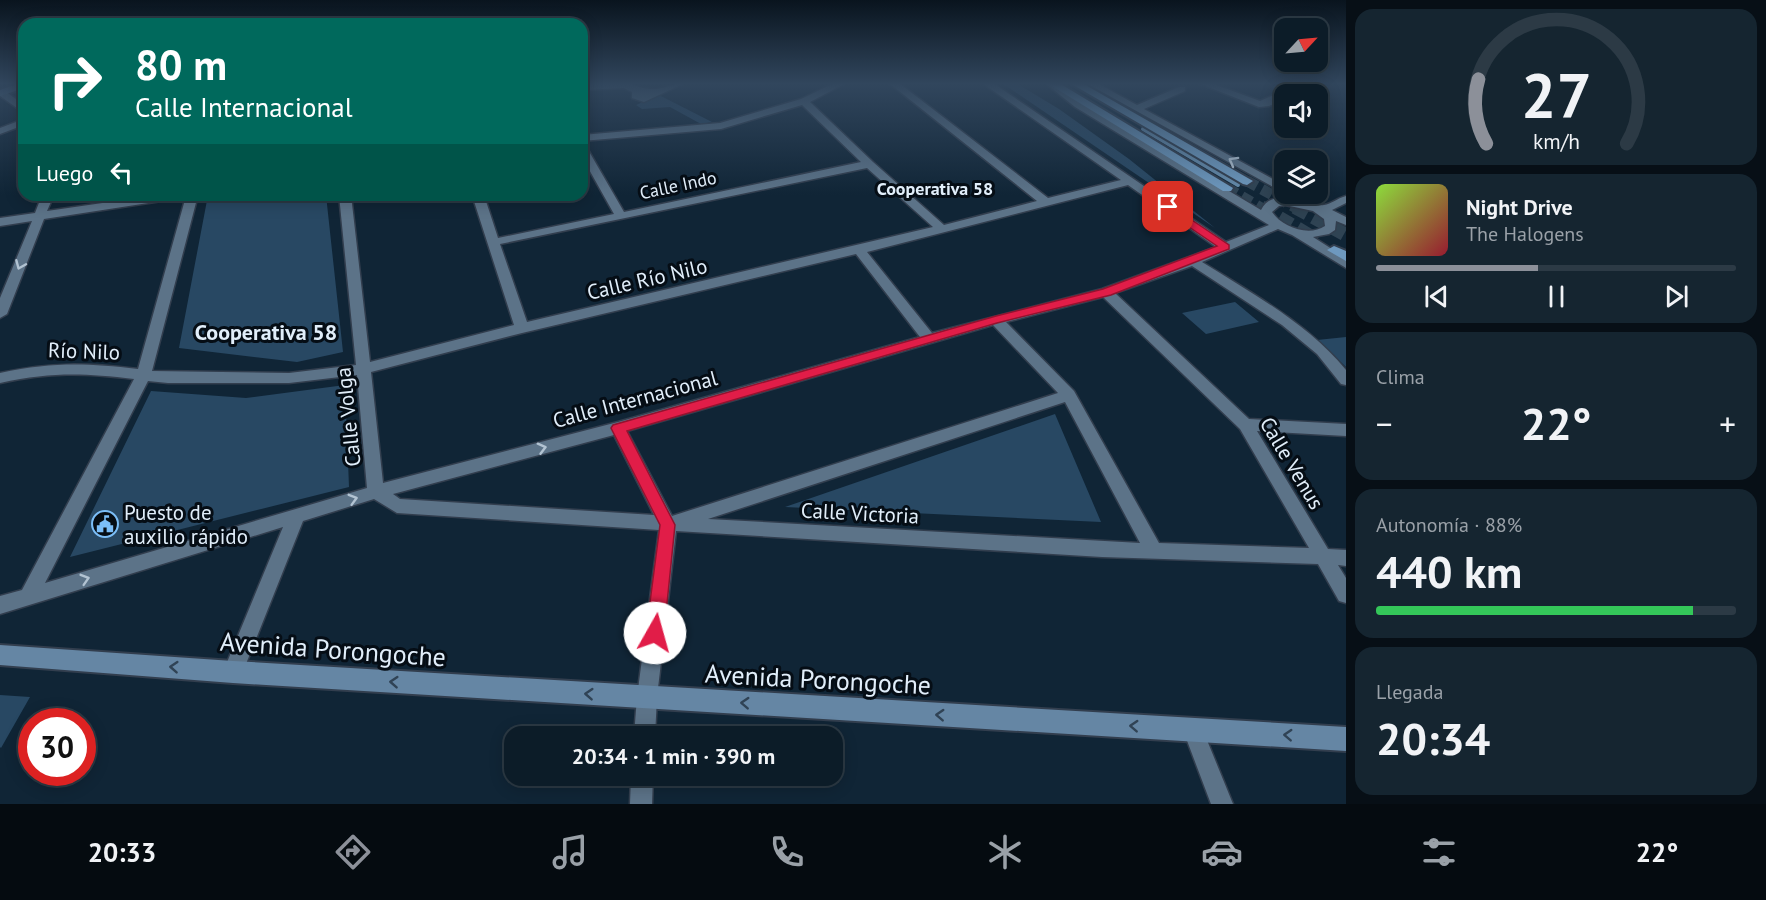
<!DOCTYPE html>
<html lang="es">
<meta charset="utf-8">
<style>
body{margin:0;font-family:"PT Sans",sans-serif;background:#152530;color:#f1f3f6;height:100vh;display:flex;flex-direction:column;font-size:22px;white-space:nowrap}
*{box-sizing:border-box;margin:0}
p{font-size:20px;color:#9aa1a8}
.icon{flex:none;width:33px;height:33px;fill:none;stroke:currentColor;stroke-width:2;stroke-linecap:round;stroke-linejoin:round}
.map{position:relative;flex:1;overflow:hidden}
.drawer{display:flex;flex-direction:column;gap:9px;padding:9px;background:#070f16;width:420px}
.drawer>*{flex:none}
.guide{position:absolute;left:18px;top:18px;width:570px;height:183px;border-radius:18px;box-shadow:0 3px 15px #0003,0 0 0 2px #2c3a45;background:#00695c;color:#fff;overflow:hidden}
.needle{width:39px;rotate:64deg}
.fabs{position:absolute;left:1274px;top:18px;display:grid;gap:12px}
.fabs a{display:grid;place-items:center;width:54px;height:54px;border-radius:12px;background:#0c1c28;box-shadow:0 3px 15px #0003,0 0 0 2px #2c3a45;font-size:30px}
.speed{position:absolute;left:18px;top:708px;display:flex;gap:12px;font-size:30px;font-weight:700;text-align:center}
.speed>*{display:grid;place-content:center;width:78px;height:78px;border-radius:50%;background:#0c1c28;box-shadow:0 3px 15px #0003,0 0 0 2px #2c3a45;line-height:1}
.speed .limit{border:9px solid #d22;background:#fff;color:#111}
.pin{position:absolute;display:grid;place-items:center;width:51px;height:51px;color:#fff;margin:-26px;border-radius:12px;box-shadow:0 3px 9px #0006}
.me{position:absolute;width:66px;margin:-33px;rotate:7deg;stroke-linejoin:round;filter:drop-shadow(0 0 4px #0008)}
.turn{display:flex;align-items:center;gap:21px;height:126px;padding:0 18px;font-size:27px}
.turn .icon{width:78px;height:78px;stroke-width:2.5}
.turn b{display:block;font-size:42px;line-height:51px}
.then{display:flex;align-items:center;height:57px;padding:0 18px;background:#0003;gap:12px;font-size:22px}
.big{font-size:45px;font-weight:700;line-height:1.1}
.drawer .tile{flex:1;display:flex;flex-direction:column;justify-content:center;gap:9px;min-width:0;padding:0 21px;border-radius:18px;background:#152530}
.drawer .dial{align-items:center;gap:0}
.dial svg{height:156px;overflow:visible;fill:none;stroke:#2c3a45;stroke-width:7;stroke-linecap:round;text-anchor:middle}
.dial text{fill:#f1f3f6;stroke:none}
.song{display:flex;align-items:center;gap:18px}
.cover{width:72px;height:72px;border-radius:9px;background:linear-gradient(135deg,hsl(90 70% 55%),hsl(350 70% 35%))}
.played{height:6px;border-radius:3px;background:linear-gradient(90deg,#8c9099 45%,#2c3a45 45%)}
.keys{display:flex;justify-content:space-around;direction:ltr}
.heat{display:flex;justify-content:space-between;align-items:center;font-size:33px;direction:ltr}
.charge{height:9px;border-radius:4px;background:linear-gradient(90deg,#34c759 88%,#2c3a45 0)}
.trip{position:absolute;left:504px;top:726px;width:339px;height:60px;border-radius:18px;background:#0c1c28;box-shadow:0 3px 15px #0003,0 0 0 2px #2c3a45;font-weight:700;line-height:60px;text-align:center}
.dock{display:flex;height:96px;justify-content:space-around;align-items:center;background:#050b10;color:#9aa1a8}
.dock .icon{width:42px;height:42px}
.dock .on{color:#8c9099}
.dock b{font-size:27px;color:#f1f3f6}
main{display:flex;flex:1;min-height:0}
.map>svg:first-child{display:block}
</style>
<main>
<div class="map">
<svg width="1346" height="804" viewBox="0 0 1346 804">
<rect width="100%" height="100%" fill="#102536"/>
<!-- green -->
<path fill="#284863" d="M1002 83H1016L1059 109 1129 159 1215 228Z
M659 95 712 122 701 124 670 107 642 109 636 105Z
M208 195H326L343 352 297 362 179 348Z
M1235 302 1259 322 1206 334 1182 313Z
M1346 337V367L1317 340Z
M345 385 349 487 70 557 151 391 246 398Z
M1055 414 1101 522 785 507Z
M0 695 30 697 1 748 0 747Z"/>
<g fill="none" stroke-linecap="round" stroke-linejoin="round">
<!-- stream -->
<path stroke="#658bab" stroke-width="4" d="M1143 129 1238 185"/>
<!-- primary-tunnel-far1 -->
<path stroke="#2f4353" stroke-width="11" stroke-dasharray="11 6" stroke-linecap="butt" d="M1247 181 1298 209
M1227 188 1263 209"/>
<!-- primary-tunnel -->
<path stroke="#2f4353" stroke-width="14" stroke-dasharray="14 7" stroke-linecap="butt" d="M1261 207 1317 240
M1295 207 1346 235"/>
<defs>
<path id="minor" d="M627 83C636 86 647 90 656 89 666 88 673 83 685 83L644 102 632 98V92L624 88 582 90V84Z
M834 83H846L810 102 873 162 944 225 1037 201 889 83H899L1048 198 1121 180 982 83H993L1226 242 1269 225 1075 107 1045 83H1055L1081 103 1261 210C1274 184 1310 208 1324 205 1331 204 1338 198 1346 196V203L1332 210 1346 217V225L1336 221 1335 230 1329 234 1313 237 1346 258V268L1292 235 1278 229 1202 262C1253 294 1307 323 1346 370V385L1341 384 1317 354 1282 325 1192 266 1115 293 1249 419 1346 424V436L1257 431 1328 549 1346 550V566L1338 565 1346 578V603L1339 601 1318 564 1102 557 676 531 657 697 655 736H634L637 697 659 530 397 513 374 499 303 521 240 679 233 682 226 679 223 672 283 527 0 614V596L22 590 134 379C82 373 52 372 0 383V373C53 362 85 363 138 369L186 196 181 198 44 219 7 314 0 318V298L32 221 0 226V218L35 213 42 195H54L47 211 158 195H198L152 371 289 373 356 365 339 195H351L370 362 514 325 472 195H484L498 238 614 214 582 157V145L587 148 624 212 861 162 802 105 721 129 582 141V135L720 123 801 99ZM867 168 933 227 527 322 500 244ZM1128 185 1216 247 1102 289 932 333 867 252ZM1285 205 1313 211 1324 219 1325 226C1309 237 1282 227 1272 212L1279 206ZM856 254 920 337 618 422 383 483 371 372 522 333ZM1103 297 1240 429 1309 548 1159 543 1074 391 1006 322ZM993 325 1058 393 672 516 627 431ZM357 375 367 488 45 583 148 381 168 383H289ZM1065 402 1140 543 708 519ZM614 435 654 515 400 499 393 494Z
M1086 83H1097L1137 105 1179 87H1185V91L1144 109 1284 185V193Z
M1198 83H1211L1260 101 1295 86 1327 83 1284 94V99L1269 106 1259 107Z
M0 91H5L24 105V113L0 96Z
M24 119V125L0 134V128Z
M1193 720 1200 723 1233 804H1211L1183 730 1186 723Z
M631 776H653L652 804H630Z"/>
<path id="secondary" d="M20 83H24V88L0 96V90Z
M0 645 233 661 1346 727V751L233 683 0 665Z"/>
<path id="primary" d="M1047 83H1059L1233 188 1231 191H1223Z
M1070 83H1082L1253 181 1247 185 1243 184Z
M1334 246 1346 251V261L1327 250Z"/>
</defs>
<!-- minor casing -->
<use href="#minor" stroke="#323e4e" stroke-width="3"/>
<!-- secondary casing -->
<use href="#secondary" stroke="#323e4e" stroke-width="4"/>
<!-- primary casing -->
<use href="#primary" stroke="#323e4e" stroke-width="4"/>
<!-- minor -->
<use href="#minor" fill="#5c7388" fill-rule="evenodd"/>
<!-- secondary -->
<use href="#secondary" fill="#6586a4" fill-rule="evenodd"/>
<!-- primary -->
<use href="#primary" fill="#6e99bf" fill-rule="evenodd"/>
</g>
<!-- one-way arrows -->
<defs><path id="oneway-chevron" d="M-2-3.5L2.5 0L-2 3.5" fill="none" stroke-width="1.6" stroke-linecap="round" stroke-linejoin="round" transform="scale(1.5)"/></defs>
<g stroke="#b2c3d2">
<use href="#oneway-chevron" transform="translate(1233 161) rotate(-151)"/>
<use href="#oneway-chevron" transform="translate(20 265) rotate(113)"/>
<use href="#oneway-chevron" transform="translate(542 448) rotate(-15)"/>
<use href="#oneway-chevron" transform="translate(353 499) rotate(-16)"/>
<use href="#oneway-chevron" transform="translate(85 579) rotate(-17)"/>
</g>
<g stroke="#304355">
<use href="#oneway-chevron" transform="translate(174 667) rotate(-176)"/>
<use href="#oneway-chevron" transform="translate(394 682) rotate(-176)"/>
<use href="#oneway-chevron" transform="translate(589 694) rotate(-176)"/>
<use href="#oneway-chevron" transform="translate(745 703) rotate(-177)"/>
<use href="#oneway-chevron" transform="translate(940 715) rotate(-177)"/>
<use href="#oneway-chevron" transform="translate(1134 726) rotate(-177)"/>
<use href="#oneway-chevron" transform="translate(1288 735) rotate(-177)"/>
</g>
<!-- sky -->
<linearGradient id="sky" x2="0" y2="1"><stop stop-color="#09141e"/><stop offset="0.43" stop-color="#31465d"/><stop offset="1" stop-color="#31465d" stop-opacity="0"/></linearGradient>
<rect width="1346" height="195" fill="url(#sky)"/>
<!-- route -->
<path fill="#e11d48" stroke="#92132f" stroke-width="1.5" d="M1168 204 1229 245V249L1111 295 997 323 627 431 675 525 664 633 661 639 655 641 649 639 646 633 660 525 611 428 613 425 996 316 1103 289 1217 246 1164 210V205Z"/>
<!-- icons -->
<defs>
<symbol id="civic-ring" viewBox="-11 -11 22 22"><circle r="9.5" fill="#050d15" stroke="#7bbef8" stroke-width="1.5"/><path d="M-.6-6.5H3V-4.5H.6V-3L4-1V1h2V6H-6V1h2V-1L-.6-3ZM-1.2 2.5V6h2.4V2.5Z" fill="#7bbef8"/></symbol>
</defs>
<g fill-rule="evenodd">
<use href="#civic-ring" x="90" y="509" width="30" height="30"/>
</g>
<g text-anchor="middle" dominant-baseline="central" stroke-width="6" stroke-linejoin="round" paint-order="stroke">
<!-- far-street labels -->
<g font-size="18" fill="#e1eefa" stroke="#050d15">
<text transform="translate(678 185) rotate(-12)">Calle Indo</text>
</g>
<!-- far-neighbourhood labels -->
<g font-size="18" font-weight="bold" fill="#e1eefa" stroke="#050d15">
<text x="935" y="188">Cooperativa 58</text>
</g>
<!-- street labels -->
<g font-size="21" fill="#e1eefa" stroke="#050d15">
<text transform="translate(647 279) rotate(-13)">Calle Río Nilo</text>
<text transform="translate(84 351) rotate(2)">Río Nilo</text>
<text transform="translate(635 399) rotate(-15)">Calle Internacional</text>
<text transform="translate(348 417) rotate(-96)">Calle Volga</text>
<text transform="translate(1292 463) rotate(59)">Calle Venus</text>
<text transform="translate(860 513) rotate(3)">Calle Victoria</text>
</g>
<!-- poi labels -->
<g font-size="21" fill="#e1eefa" stroke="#050d15" text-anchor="start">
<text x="124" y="512">Puesto de<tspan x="124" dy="24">auxilio rápido</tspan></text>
</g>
<!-- neighbourhood labels -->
<g font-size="22" font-weight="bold" fill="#e1eefa" stroke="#050d15">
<text x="266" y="332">Cooperativa 58</text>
</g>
<!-- near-street labels -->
<g font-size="26" fill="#e1eefa" stroke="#050d15">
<text transform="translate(333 649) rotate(4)">Avenida Porongoche</text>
<text transform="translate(818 679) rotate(3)">Avenida Porongoche</text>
</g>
</g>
</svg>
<div class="fabs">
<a><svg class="needle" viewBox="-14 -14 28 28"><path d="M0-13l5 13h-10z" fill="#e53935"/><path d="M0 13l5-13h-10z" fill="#9aa1a8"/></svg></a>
<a><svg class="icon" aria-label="sound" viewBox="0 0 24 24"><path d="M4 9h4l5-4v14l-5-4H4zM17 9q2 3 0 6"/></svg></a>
<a><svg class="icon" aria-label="layers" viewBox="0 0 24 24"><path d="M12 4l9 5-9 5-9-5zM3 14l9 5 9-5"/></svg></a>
</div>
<div class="speed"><div class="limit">30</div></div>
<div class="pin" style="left:1168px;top:207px;background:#d93025"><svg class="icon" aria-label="arrive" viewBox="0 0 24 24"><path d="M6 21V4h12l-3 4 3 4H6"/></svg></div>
<svg class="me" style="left:655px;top:633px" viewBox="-20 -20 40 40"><circle r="19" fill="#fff"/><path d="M0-13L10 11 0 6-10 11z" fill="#e11d48"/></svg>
<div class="trip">20:34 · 1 min · 390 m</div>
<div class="guide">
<div class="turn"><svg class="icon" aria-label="right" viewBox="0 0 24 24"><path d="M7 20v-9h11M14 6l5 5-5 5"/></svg><div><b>80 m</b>Calle Internacional</div></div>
<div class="then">Luego<svg class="icon" aria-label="left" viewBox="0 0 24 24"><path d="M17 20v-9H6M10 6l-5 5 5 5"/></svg></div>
</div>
</div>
<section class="drawer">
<div class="tile dial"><svg viewBox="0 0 100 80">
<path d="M14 69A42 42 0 1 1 86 69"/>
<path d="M14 69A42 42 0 0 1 10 36" stroke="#8c9099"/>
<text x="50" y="56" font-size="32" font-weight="700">27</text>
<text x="50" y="72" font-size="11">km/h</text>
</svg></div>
<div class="tile">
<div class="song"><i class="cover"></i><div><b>Night Drive</b><p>The Halogens</p></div></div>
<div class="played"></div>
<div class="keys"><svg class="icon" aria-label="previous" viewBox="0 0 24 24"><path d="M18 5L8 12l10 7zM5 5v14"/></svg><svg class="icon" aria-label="pause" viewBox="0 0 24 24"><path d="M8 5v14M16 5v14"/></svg><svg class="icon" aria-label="next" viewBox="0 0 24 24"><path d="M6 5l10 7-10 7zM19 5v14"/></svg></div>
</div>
<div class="tile"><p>Clima</p>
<div class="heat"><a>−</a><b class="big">22°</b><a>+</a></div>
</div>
<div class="tile"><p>Autonomía · 88%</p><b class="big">440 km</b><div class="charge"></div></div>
<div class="tile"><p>Llegada</p><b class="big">20:34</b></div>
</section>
</main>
<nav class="dock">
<b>20:33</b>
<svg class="icon on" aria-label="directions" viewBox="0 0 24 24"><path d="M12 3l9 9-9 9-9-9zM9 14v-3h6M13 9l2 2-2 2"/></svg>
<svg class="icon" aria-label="music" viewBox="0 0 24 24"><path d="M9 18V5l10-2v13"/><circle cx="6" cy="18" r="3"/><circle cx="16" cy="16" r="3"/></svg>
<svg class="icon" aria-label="phone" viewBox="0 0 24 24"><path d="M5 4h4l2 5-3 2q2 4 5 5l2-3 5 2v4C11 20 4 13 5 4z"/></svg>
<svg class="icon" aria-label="climate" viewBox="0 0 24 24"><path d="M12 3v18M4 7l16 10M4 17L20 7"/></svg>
<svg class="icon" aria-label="car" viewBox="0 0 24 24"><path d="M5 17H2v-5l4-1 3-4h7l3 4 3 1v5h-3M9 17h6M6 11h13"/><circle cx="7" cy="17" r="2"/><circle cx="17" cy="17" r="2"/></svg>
<svg class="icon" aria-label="filters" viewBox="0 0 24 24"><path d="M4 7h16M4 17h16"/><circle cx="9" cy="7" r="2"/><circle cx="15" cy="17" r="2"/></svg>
<b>22°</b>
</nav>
